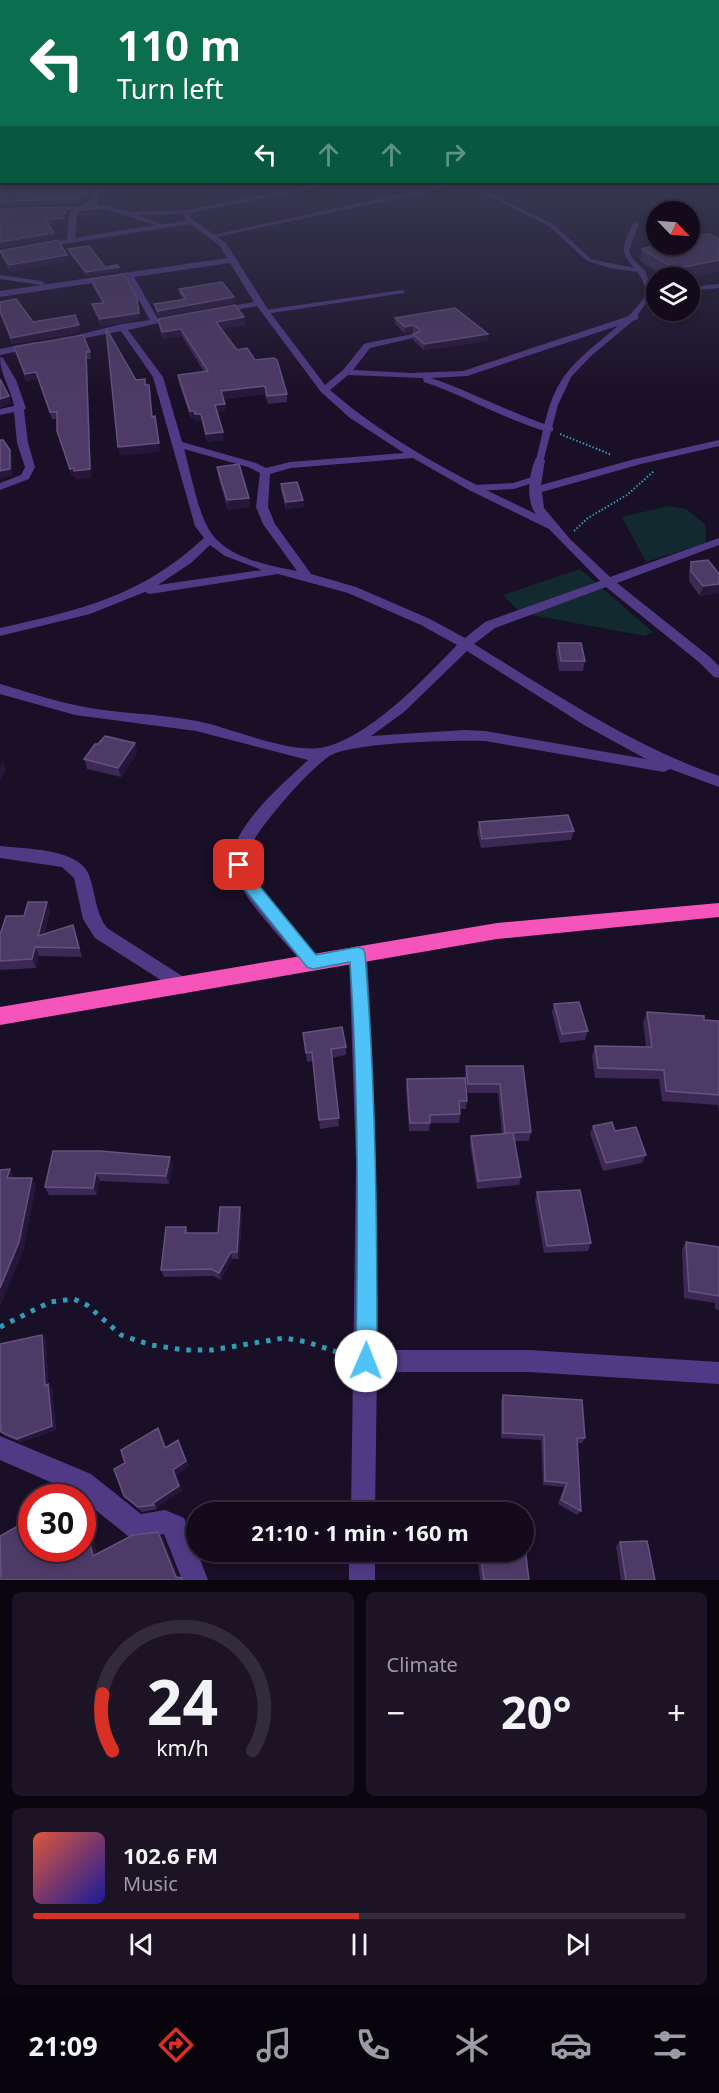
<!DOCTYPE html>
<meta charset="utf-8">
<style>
body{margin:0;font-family:"Noto Sans",sans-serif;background:#1c1425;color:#f1f3f6;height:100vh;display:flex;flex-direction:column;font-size:22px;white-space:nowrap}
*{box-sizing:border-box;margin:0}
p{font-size:20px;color:#9d9ba3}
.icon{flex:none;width:33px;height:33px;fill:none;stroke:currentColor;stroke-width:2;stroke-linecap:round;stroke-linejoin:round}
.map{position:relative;height:1580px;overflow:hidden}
.drawer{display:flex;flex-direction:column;gap:12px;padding:12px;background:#0a060f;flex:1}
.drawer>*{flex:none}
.top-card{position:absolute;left:0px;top:0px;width:720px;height:183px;box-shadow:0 3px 9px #0003,0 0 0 2px #322b3b;background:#0b6e4f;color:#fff;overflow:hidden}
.needle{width:39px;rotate:115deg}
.controls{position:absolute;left:646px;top:201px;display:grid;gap:12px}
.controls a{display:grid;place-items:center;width:54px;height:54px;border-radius:50%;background:#130b1c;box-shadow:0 3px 9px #0003,0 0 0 2px #322b3b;font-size:30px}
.speed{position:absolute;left:18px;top:1484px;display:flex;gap:12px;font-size:30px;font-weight:700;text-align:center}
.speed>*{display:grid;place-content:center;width:78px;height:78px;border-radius:50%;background:#130b1c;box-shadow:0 3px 9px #0003,0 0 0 2px #322b3b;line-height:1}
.speed .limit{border:9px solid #d22;background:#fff;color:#111}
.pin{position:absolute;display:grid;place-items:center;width:51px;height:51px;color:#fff;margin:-26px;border-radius:12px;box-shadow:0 3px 9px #0006}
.me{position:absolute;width:66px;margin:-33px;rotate:1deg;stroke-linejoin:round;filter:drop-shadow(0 0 4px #0008)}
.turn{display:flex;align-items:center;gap:21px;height:126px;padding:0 18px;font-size:27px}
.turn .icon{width:78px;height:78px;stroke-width:2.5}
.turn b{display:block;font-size:42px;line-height:51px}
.lanes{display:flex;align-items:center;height:57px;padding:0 18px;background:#0003;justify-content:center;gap:30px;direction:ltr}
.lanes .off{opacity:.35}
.big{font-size:45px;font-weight:700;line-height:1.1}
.drawer .tile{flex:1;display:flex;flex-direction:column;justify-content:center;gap:9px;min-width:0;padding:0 21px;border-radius:9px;background:#1c1425}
.drawer .dial{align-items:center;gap:0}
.dial svg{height:156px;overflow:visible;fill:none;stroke:#322b3b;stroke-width:7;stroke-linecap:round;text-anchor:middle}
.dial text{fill:#f1f3f6;stroke:none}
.song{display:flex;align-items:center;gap:18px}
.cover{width:72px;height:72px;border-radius:9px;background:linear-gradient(135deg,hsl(10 70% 55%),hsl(240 70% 35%))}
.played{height:6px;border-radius:3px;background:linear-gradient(90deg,#d93025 50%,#322b3b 50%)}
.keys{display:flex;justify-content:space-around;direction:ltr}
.heat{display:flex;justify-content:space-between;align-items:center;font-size:33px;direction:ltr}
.drawer .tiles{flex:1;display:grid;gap:12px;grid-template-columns:1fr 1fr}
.tile:last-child{grid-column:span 2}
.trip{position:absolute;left:186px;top:1502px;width:348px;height:60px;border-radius:30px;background:#130b1c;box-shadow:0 3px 9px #0003,0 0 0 2px #322b3b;font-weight:700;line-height:60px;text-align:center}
.tab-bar{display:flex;height:96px;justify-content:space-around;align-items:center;background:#08040b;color:#9d9ba3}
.tab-bar .icon{width:42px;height:42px}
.tab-bar .active{color:#d93025}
.tab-bar b{font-size:27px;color:#f1f3f6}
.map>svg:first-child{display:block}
</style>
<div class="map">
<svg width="719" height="1580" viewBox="0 0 719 1580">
<rect width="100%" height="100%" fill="#190f26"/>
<!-- green -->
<path fill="#122930" d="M668 506 686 509 705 524 706 543 646 562 622 517Z
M580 569 653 632 645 636 521 613 503 595Z"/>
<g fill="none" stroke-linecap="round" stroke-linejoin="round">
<!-- path-far1 -->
<path stroke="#2f9db8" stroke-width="2" stroke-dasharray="1.5 2" stroke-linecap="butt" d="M560 434 612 455
M574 531 588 518 627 495 654 471"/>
<!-- path -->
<path stroke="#2f9db8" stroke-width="5" stroke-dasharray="4.5 7" stroke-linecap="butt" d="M0 1327 50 1302 74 1299 87 1305 121 1335 151 1345 184 1350H212L284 1338 307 1342 346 1355"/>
<!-- service -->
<path fill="#503a85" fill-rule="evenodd" d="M451 182H458L415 195 211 238 208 236 414 191Z
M461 182H467L553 224 591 259 634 268C617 249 625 244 633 223L636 221 639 223 629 251 632 258 645 271 653 293 634 320 591 356 571 377 558 405 543 462 536 460C544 431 547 398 566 374 590 343 625 328 647 293L642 279 637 272 610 268 587 261 549 226Z
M719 284V288L690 291V287Z
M402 290 405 292 404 293 265 314 262 312 265 310Z
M535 476 538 477V481L514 489 473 491 469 488 473 485 513 483Z"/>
<!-- minor -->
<path fill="#503a85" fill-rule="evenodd" d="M101 182H108L101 189 97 203 92 205H105L131 212 187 210 324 182H335L332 184 196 212 191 213V218L226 243 269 311 325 385 343 370 364 344 367 343 413 334 417 337 370 348 353 370 411 373 463 371 632 315H638V319L467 376 431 378C472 392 511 413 553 427V431L549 432C505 420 466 396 424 382L423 378 348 375 330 390C391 443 464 480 536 514 525 501 529 472 536 458L540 457 545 460 541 485 635 459 719 440V446L641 464 542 492 544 508 570 539 610 577 719 538V545L617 583 710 657 719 666V678L714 677 700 663 606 587 495 628 474 644C554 693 630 745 719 776V787L670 769 664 772 485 741C456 740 348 742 328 757 309 771 283 801 268 820 258 833 243 851 249 869 256 892 302 937 319 958L322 963 319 968 313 970 307 968C289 946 235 892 232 865 227 830 285 782 308 760L196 731 75 715 0 694V684C25 691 50 700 75 705 115 714 157 713 197 721 232 728 292 755 325 747 371 736 425 678 457 645L421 625 348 593 278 574 150 594 145 592 90 614 0 636V628C80 610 142 596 204 538L195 526 153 377 121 331 65 342 61 339 122 324 150 320 126 278 0 297V291L227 258 220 246 190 224 0 254V250L67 239 69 213 73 210 0 212V208L81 206 91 200 95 188ZM105 209 155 225 75 238 77 214 84 210ZM184 214 185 221 162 224 138 215ZM230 263 254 302 215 309V313L257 306 321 392 350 418 404 453 290 462 266 468 256 463 182 442 163 377 128 330 181 318 177 315 158 319 134 277ZM184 449 248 467 260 473 256 507 263 524 297 571C266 565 222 557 207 526 197 507 190 470 184 449ZM413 458 469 490 549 529 600 581 485 622 465 638 430 619 356 587 311 574 275 524 268 507 270 474 291 468ZM210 545 225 556 262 570 158 585 191 563ZM467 651 584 725 646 759 485 731 464 730 371 736 404 712Z
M0 275 41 281 45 283 41 285 0 279Z
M35 342 38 343V347L0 355V349Z
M0 357 3 358 16 380 26 408 24 410 28 443 35 467 29 479 0 490V483L21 475 25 467 17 443 14 412 0 415V409L14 406C11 389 0 374 0 357Z
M0 846C24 849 79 848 89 875 96 894 95 912 107 928L190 981 193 986 190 991 184 994 178 991 95 938 83 919 74 878 62 867 0 858Z
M358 947 364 949 367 954C375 1086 378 1218 377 1350H529L719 1362V1384L529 1372H377L375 1512H351L356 1163 349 954 352 949Z
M0 1436 91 1474 141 1514 165 1510 184 1518 208 1580H182L164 1534 143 1539 128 1536 73 1492 0 1460Z
M349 1551H375V1580H349Z"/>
<!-- trunk -->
<path fill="#f555ba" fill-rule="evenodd" d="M719 903V917L497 939 0 1025V1007L497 923Z"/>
</g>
<!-- wall -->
<path fill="#3c2854" d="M0 180 22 188 89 198 80 204 0 206Z
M212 182H242L243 184 217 187Z
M719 239V271L687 278H667L640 261 642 249 660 245V244H690Z
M68 249 105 267 119 271 87 276 69 253Z
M0 251 68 261 10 272 2 257Z
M91 279 140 320 101 326 94 311 92 304 102 303 92 285Z
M179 289 234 297 235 303 159 317 155 310 154 304 183 299 180 295Z
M0 302 33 322 79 325 80 332 12 344 3 320 0 315Z
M244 317 245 325 221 329 237 350 255 360 287 394V402L268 404 265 394 223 399 225 412H217L224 440 207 442 202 422H196L195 418 191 419 179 383 178 375 204 372 182 336 163 339 159 327 158 319Z
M395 318 488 334 487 341 424 350 413 340V334L415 333 413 332 405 333 395 324Z
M14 347 90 352 91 359H87L91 477 76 479 75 476H72L59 438 57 431V419H52L38 379 26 381Z
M217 467 249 498 250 507 228 510 218 476Z
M281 484 303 500 304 507 286 509 281 491Z
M691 562 719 574V593L700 596 689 581V572Z
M558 643 585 661 583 671H559L556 653Z
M135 743 137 753 121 777 87 769 84 759 98 744Z
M479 822 574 831 571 840 481 848 477 832Z
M47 902 50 911 44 934H76L82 957 39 956 36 968 0 970V932Z
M554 1004 588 1031 585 1040 560 1043 552 1013Z
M647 1012 704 1020 719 1021V1112L718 1105 662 1101 659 1079 595 1078 592 1056 595 1046 646 1047 643 1022Z
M303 1033 346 1047V1055L332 1058 339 1126 320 1129 313 1061 307 1062Z
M466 1066H523L531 1132 529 1141H514L521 1177 519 1185 477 1189 470 1145 471 1136 502 1134 498 1093H467V1101L466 1109H459L460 1114 459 1123H430L429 1131H409L406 1088 407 1079 465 1078Z
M593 1126 615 1131 646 1155 642 1163 603 1171 590 1134Z
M53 1151 173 1165 169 1184 100 1181 97 1195H49L45 1187Z
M537 1192 591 1243 588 1251 544 1253 535 1200Z
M242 1214 239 1259H232L221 1280 213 1276 164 1277 161 1270 186 1227 188 1233H218Z
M686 1242 719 1247V1310L715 1309V1303L684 1298 682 1249Z
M42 1335 46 1339 48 1384 52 1389 56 1430 21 1442 5 1436 1 1432Z
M503 1395 585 1438 582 1443H578L581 1511 577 1515 558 1504 564 1487 543 1485 541 1440 501 1438V1400Z
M158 1428 161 1433 166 1448 178 1440 189 1466 176 1475 182 1491 156 1507 157 1509 142 1512 124 1496 125 1463Z
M620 1542 655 1580H621L616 1546Z
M477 1551H524L529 1580H480Z"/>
<!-- shaded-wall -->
<path fill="#26163a" d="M224 182H242L243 184 217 187 216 183Z
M88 193 89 198 80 204 79 199Z
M66 207 67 212 66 220H64L65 223 47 225 46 220 62 215Z
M99 208 100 215 79 218 78 211Z
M54 233 55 239 0 248V242Z
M67 255 68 261 10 272 9 265Z
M719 260V271L687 278H673L675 269Z
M119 267V271L87 276 86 272Z
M234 297 235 303 159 317 158 311Z
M137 298 140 320 101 326 100 319Z
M244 317 245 325 217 330 216 322Z
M79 325 80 332 12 344 11 338Z
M413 325V332L405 333V327Z
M181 329 182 336 163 339 162 332Z
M488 334 487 341 424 350V344Z
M86 352 87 359 91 477 76 479 75 476H72L70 469Z
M36 372 38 379 26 381 25 374Z
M265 386V394L221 399V391Z
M9 396 11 404 0 408V399Z
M225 404V412L216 413 215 405Z
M190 411H194L195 418 191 419Z
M195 414H201L202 422H196Z
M223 432 224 440 207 442 206 434Z
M159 443 160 452 120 456 118 447Z
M10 450 12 457V476L0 479V471Z
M249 498 250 507 228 510 227 500Z
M303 500 304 507 286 509V502Z
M719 584V593L700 596 703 586Z
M135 743 137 753 121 777 118 768Z
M3 760 6 770 0 780V765Z
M47 902 50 911 41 945 38 936Z
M35 947 39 956 36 968 32 959Z
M170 1157 173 1165 169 1184 166 1176Z
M10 1169 14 1177 12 1186 7 1178Z
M96 1173 100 1181 97 1195 93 1188Z
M32 1178 36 1186 24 1249 0 1307V1288Z
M240 1207 242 1214 239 1259 237 1252Z
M231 1252 232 1259 221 1280 219 1273Z
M42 1335 46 1339 48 1384 52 1389 56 1430 21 1442 17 1439 45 1386Z
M158 1428 161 1433 168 1453 165 1448Z
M178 1440 189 1466 176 1475 182 1491 156 1507 157 1509 153 1503 173 1470Z
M82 1504 86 1507 99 1561 93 1556 82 1512Z
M158 1532 163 1537 180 1580 176 1577Z"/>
<!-- building -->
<path fill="#4e3a66" stroke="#65527e" stroke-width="1.5" d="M0 180H2V182H19L22 188 81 182 88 193 79 199 0 201Z
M96 204 99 208 78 211 83 205Z
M66 207 65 214 62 215 64 218 46 220 54 233 0 242V209Z
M709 234 719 239V260L675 269 642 249 663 244H690V237Z
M58 240 67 255 9 265 0 251Z
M89 246 105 267 117 265 119 267 86 272 68 249Z
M124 274 137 298 139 313 100 319 92 304 104 303 91 279Z
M222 282 234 297 158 311 154 304 186 299 179 289Z
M16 299 33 322 75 315 79 325 11 338 0 311V302Z
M235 305 244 317 216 322 237 350 247 348 255 360 274 358 277 360 287 394 267 396 265 386 221 391 225 404 215 405 223 432 206 434 201 414H195L194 411H190L178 375 208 371 181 329 162 332 158 319Z
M455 308 488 334 424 344 413 334 419 332V329L413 325 405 327 395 318Z
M106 328 136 380 145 379V385H149L152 417 155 416 159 443 118 447Z
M83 335 90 352H86L90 469 74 471V468L70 469 57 431V412H50L36 372 25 374 14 347Z
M0 379 9 396 0 399Z
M0 440H3L10 450V469L0 471Z
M239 464 249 498 227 500 217 467Z
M297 482 303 500 286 502 281 484Z
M708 560 719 574V584L703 586 691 571V562Z
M558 643H581L585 661H561Z
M105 736 135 743 118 768 84 759 95 744H98Z
M568 815 574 831 482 839 479 822Z
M28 902H47L38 936 73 925 79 948 35 947 32 959 0 961V932H1L6 916H24Z
M579 1002 588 1031 562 1034 554 1004Z
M647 1012 704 1016V1020L719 1021V1095L666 1091 664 1070 598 1068 595 1046 652 1047Z
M342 1027 346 1047 331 1049 339 1118 319 1120 312 1052 306 1053 303 1033Z
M466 1066H523L531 1132 505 1133 500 1084H468Z
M465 1078 467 1101H459L460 1114 430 1115V1123H410L407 1079Z
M612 1122 615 1131 636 1127 646 1155 606 1163 593 1126Z
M513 1133 521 1177 478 1181 471 1136Z
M53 1151H100L170 1157 166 1176 96 1173 93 1188 45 1187Z
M10 1169 7 1178H32L19 1242 0 1288V1170Z
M580 1190 591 1243 547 1246 537 1192Z
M220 1207H240L237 1252H231L219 1273 211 1269 161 1270 166 1227H186L185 1233H218Z
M686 1242 719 1247V1296L689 1291Z
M42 1335 45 1386 48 1384 52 1426 17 1439 1 1432 0 1419V1344Z
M503 1395 582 1400 585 1438H577L581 1511 561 1500 567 1483 545 1481 544 1435 503 1433Z
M158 1428 165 1448 178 1440 186 1461 173 1470 179 1486 153 1503 154 1505 138 1507 124 1496 114 1469 125 1463 121 1450Z
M82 1512 93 1556 133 1535 158 1532 176 1577 182 1578V1580H1L0 1536 32 1518V1548H82Z
M524 1540 529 1580H484L480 1551H524Z
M647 1541 655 1580H626L620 1542Z"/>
<!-- sky -->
<linearGradient id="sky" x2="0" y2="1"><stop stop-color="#0e0815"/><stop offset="0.45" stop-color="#383752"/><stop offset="1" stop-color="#383752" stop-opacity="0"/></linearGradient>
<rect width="719" height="401" fill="url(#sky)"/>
<!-- route -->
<path fill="#4fc3f7" stroke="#337fa1" stroke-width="1.5" d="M239 860 244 861 253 878 316 955 358 947 363 949 365 954C376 1090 377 1224 377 1361L374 1368 366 1371 359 1368 356 1361C358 1228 359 1095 350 962L313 969 307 967 242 886 232 865 234 861Z"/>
</svg>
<div class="controls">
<a><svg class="needle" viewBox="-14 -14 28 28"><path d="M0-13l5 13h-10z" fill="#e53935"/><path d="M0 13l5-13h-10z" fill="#9d9ba3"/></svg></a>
<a><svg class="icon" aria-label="layers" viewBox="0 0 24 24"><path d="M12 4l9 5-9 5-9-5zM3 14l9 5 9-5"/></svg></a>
</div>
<div class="speed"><div class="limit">30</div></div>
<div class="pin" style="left:239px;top:865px;background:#d93025"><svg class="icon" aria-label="arrive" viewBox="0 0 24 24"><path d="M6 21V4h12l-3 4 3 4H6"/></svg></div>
<svg class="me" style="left:366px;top:1361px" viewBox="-20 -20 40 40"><circle r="19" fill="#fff"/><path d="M0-13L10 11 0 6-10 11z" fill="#4fc3f7"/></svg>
<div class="trip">21:10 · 1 min · 160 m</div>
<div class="top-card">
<div class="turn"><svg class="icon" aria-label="left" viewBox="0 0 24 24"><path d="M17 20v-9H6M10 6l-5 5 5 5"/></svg><div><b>110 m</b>Turn left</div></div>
<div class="lanes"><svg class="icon" aria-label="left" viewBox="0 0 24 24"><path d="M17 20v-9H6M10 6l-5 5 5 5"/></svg><svg class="icon off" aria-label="ahead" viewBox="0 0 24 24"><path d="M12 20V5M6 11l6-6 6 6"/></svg><svg class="icon off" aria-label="ahead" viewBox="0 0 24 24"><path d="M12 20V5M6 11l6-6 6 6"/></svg><svg class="icon off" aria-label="right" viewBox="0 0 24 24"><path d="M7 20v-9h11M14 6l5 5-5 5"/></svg></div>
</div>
</div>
<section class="drawer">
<div class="tiles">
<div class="tile dial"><svg viewBox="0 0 100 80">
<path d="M14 69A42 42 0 1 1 86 69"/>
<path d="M14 69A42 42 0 0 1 9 40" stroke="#d93025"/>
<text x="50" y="56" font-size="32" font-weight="700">24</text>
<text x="50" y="72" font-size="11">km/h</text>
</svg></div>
<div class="tile"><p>Climate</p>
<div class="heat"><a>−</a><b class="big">20°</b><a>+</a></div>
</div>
<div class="tile">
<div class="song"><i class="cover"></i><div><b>102.6 FM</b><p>Music</p></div></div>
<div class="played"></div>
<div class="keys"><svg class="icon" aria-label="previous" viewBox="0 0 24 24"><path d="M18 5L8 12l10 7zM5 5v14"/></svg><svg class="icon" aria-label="pause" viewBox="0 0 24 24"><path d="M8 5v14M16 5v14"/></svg><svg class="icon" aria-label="next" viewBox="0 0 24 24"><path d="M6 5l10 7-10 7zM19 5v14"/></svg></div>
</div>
</div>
</section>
<nav class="tab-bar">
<b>21:09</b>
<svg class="icon active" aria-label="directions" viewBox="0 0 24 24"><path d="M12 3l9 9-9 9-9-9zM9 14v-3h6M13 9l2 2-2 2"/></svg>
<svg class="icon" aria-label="music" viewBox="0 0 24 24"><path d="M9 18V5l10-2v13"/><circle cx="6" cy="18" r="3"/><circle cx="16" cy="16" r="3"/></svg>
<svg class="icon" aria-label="phone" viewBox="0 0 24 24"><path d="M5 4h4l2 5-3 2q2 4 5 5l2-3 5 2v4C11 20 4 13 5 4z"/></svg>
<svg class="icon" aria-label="climate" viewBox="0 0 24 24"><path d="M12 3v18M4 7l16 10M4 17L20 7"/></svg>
<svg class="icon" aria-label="car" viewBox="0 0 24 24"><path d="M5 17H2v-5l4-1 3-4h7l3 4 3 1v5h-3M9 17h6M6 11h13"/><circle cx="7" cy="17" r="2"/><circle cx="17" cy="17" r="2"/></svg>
<svg class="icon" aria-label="filters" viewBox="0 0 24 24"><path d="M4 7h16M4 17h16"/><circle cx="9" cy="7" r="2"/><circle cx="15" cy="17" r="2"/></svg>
</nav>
